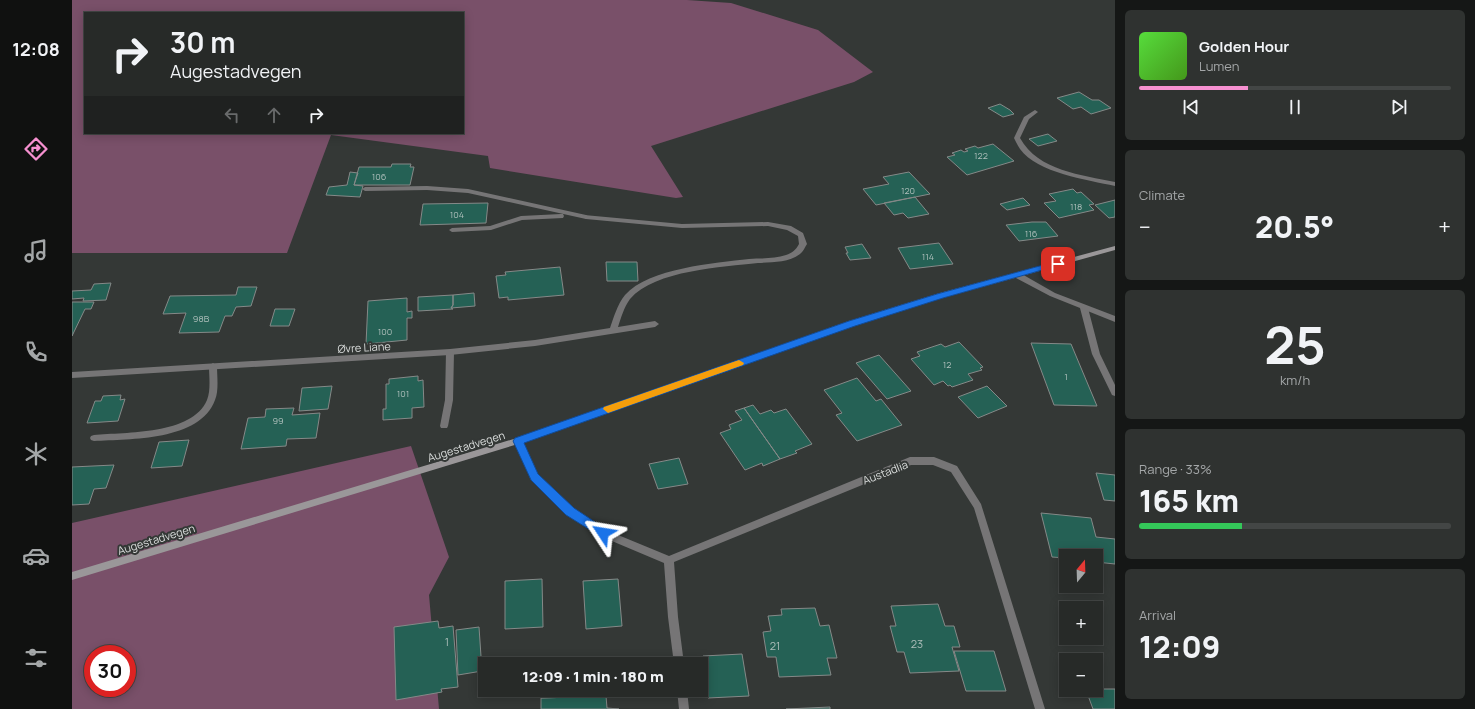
<!DOCTYPE html>
<meta charset="utf-8">
<style>
body{margin:0;font-family:Manrope,sans-serif;background:#2f3230;color:#f1f3f6;height:100vh;display:flex;flex-direction:column;font-size:15px;white-space:nowrap}
*{box-sizing:border-box;margin:0}
p{font-size:13px;color:#a4a7a8}
.icon{flex:none;width:22px;height:22px;fill:none;stroke:currentColor;stroke-width:2;stroke-linecap:round;stroke-linejoin:round}
.map{position:relative;flex:1;overflow:hidden}
.panel{display:flex;flex-direction:column;gap:10px;padding:10px;background:#151716;width:360px}
.panel>*{flex:none}
.banner{position:absolute;left:12px;top:12px;width:380px;height:122px;border-radius:0px;box-shadow:0 2px 10px #0003,0 0 0 1px #434645;background:#272a28;color:#f1f3f6;overflow:hidden}
.needle{width:26px;rotate:19deg}
.buttons{position:absolute;left:987px;top:549px;display:grid;gap:8px}
.buttons a{display:grid;place-items:center;width:44px;height:44px;border-radius:0px;background:#272a28;box-shadow:0 2px 10px #0003,0 0 0 1px #434645;font-size:20px}
.speed{position:absolute;left:12px;top:645px;display:flex;gap:8px;font-size:20px;font-weight:700;text-align:center}
.speed>*{display:grid;place-content:center;width:52px;height:52px;border-radius:50%;background:#272a28;box-shadow:0 2px 10px #0003,0 0 0 1px #434645;line-height:1}
.speed .limit{border:6px solid #d22;background:#fff;color:#111}
.pin{position:absolute;display:grid;place-items:center;width:34px;height:34px;color:#fff;margin:-17px;border-radius:8px;box-shadow:0 2px 6px #0006}
.me{position:absolute;width:44px;margin:-22px;rotate:303deg;stroke-linejoin:round;filter:drop-shadow(0 0 3px #0008)}
.turn{display:flex;align-items:center;gap:14px;height:84px;padding:0 20px;font-size:18px}
.turn .icon{width:52px;height:52px;stroke-width:2.5}
.turn b{display:block;font-size:28px;line-height:34px}
.lanes{display:flex;align-items:center;height:38px;padding:0 20px;background:#0003;justify-content:center;gap:20px;direction:ltr}
.lanes .off{opacity:.35}
.big{font-size:30px;font-weight:800;line-height:1.1}
.panel .widget{flex:1;display:flex;flex-direction:column;justify-content:center;gap:6px;min-width:0;padding:0 14px;border-radius:6px;background:#2f3230}
.panel .dial{align-items:center;gap:0}
.dial b{font-size:52px;line-height:1}
.song{display:flex;align-items:center;gap:12px}
.cover{width:48px;height:48px;border-radius:6px;background:linear-gradient(135deg,hsl(110 70% 55%),hsl(100 70% 35%))}
.played{height:4px;border-radius:2px;background:linear-gradient(90deg,#f690d0 35%,#434645 35%)}
.keys{display:flex;justify-content:space-around;direction:ltr}
.heat{display:flex;justify-content:space-between;align-items:center;font-size:22px;direction:ltr}
.charge{height:6px;border-radius:3px;background:linear-gradient(90deg,#34c759 33%,#434645 0)}
.trip{position:absolute;left:406px;top:657px;width:230px;height:40px;border-radius:0px;background:#272a28;box-shadow:0 2px 10px #0003,0 0 0 1px #434645;font-weight:800;line-height:40px;text-align:center}
main{display:flex;flex:1;min-height:0}
.tab-bar{display:flex;flex-direction:column;width:72px;justify-content:space-around;align-items:center;background:#101110;color:#a4a7a8}
.tab-bar .icon{width:28px;height:28px}
.tab-bar .active{color:#f690d0}
.tab-bar b{font-size:18px;color:#f1f3f6}
.map>svg:first-child{display:block}
</style>
<main>
<nav class="tab-bar">
<b>12:08</b>
<svg class="icon active" aria-label="directions" viewBox="0 0 24 24"><path d="M12 3l9 9-9 9-9-9zM9 14v-3h6M13 9l2 2-2 2"/></svg>
<svg class="icon" aria-label="music" viewBox="0 0 24 24"><path d="M9 18V5l10-2v13"/><circle cx="6" cy="18" r="3"/><circle cx="16" cy="16" r="3"/></svg>
<svg class="icon" aria-label="phone" viewBox="0 0 24 24"><path d="M5 4h4l2 5-3 2q2 4 5 5l2-3 5 2v4C11 20 4 13 5 4z"/></svg>
<svg class="icon" aria-label="climate" viewBox="0 0 24 24"><path d="M12 3v18M4 7l16 10M4 17L20 7"/></svg>
<svg class="icon" aria-label="car" viewBox="0 0 24 24"><path d="M5 17H2v-5l4-1 3-4h7l3 4 3 1v5h-3M9 17h6M6 11h13"/><circle cx="7" cy="17" r="2"/><circle cx="17" cy="17" r="2"/></svg>
<svg class="icon" aria-label="filters" viewBox="0 0 24 24"><path d="M4 7h16M4 17h16"/><circle cx="9" cy="7" r="2"/><circle cx="15" cy="17" r="2"/></svg>
</nav>
<div class="map">
<svg width="1043" height="709" viewBox="0 0 1043 709">
<rect width="100%" height="100%" fill="#343836"/>
<!-- forest -->
<path fill="#795069" fill-rule="evenodd" d="M0 0H615L659 3 746 30 801 72 782 82 579 146 611 197 604 198 418 168 416 156 259 135 215 253H0ZM13 13H391V133H13Z
M339 446 377 557 357 595 367 709H0V523ZM21 654H55V688H21Z"/>
<!-- building -->
<path fill="#256155" stroke="#858988" d="M1007 92 1020 100H1027L1039 108 1019 114 1009 107 1001 109 985 98Z
M928 104 938 110 942 114 931 117 916 108Z
M976 134 985 141 966 146 957 139Z
M921 144 942 161 895 175 875 157 883 155 880 153 889 150 892 152 896 151 893 149 903 146 906 148Z
M320 164H339L338 167H342L338 185H282L287 167H319Z
M278 172 286 173 282 185 291 186 288 197 254 195 257 187 275 185Z
M837 172 858 194 804 205 791 189 817 184 811 177Z
M1001 189 1005 193 1009 192 1022 204 1017 205 1022 210 987 218 972 203 984 201 977 194Z
M843 197 857 214 836 218 831 213 822 215 812 203Z
M951 198 958 205 935 210 928 204Z
M1043 200V217L1037 218 1023 205Z
M416 203 414 223 348 225 351 204Z
M960 222H974L986 236 947 241 934 225Z
M867 243 881 264 838 269 826 248Z
M790 244 799 258 778 260 774 253H776L773 247Z
M534 262H565L566 281H535Z
M488 267 492 295 436 300V297L427 298 424 276 434 275 433 272Z
M39 283 34 300 11 301 12 298 0 299V291L19 290 22 284Z
M166 287H185L179 306 164 307 160 316H153L147 332 107 333 114 313 91 314 98 296 164 295Z
M402 293 403 306 379 308 381 305V295Z
M381 295V305L379 308 381 309 346 311V297Z
M335 298V312L340 311V318H335V340L294 344 296 301Z
M0 302H22L19 309H13L0 336Z
M203 309H223L217 326H198Z
M887 342 911 367 908 368 910 370 896 374 901 380 880 387 878 385 876 386 871 381 862 385 839 359 848 356 845 352 869 344 873 347Z
M959 343 999 344 1025 406 982 405Z
M807 355 839 391 815 399 784 363Z
M346 376V381L351 380 352 407 340 408V418L311 420V409H314V384H317V379Z
M785 378 804 401 809 399 830 425 785 441 764 415 770 413 752 390Z
M260 386 256 409 227 411 230 388Z
M915 386 935 406 906 418 886 397Z
M49 395 48 400 53 399 46 421 15 423 23 401H29L31 396Z
M681 405 688 414 699 410 702 413 714 409 740 444 723 451 725 453 708 459 672 408Z
M222 408 220 415 248 413 244 438 215 439 214 446 169 449 176 418 193 417 194 409Z
M672 408 708 459 691 466 690 463 673 470 648 433 659 429 657 425 670 420 663 411Z
M117 440 110 466 79 468 87 442Z
M607 458 616 484 586 489 577 464Z
M42 465 34 488 22 489 17 504 0 505V467Z
M1024 473 1043 475V501L1032 500Z
M969 513 1019 518 1024 537 1043 539V564L1024 562V556H994V558L980 557Z
M470 579 471 627 433 629V581Z
M546 579 550 626 514 629 511 581Z
M866 604 873 626H882L888 647H880L887 671 838 673 832 652H825L818 626H824L819 606Z
M743 608 748 626 757 625 765 658H755L759 675 707 677 704 657H695L691 632 699 631 696 616 710 615 709 609Z
M366 621 367 628 381 626 386 687 369 689 370 692 324 700 322 627Z
M407 627 410 671 386 675 384 630Z
M882 651H922L934 691H894Z
M670 654 677 696 636 698 631 656Z
M532 657V664H469V660Z
M1024 689H1043V709H1021L1014 690H1024Z
M469 690H534V696L469 698Z
M534 696 535 708 547 709H469V698Z
M758 707V709H714Z"/>
<g fill="none" stroke-linecap="round" stroke-linejoin="round">
<!-- service -->
<path fill="#767576" fill-rule="evenodd" d="M963 110 966 112 957 119 948 138C966 171 1010 175 1043 182V186C1016 180 965 173 948 149 946 146 944 142 942 138L952 117Z
M355 186 396 189 514 215 517 217 514 219 396 193 355 190 293 191 290 189 293 187Z
M489 214H491L492 216 491 218 450 220 419 230 380 232 377 230 380 228 418 226 449 216Z
M1012 305 1016 308 1028 354 1043 385V396L1040 395 1020 354 1008 308Z
M378 349 382 352 381 400 376 426 375 428H369L368 426 373 400 374 352Z
M141 363 145 366C145 377 147 390 143 400 128 441 58 439 22 441L19 440 18 438 19 436 22 435C54 432 120 435 135 400 139 390 137 376 137 366Z"/>
<!-- minor -->
<path fill="#767576" fill-rule="evenodd" d="M512 215 610 224 696 222 719 226 731 233 735 244C733 247 731 252 728 254 716 263 700 262 686 263 651 267 583 270 558 299 552 307 549 318 546 327L583 321 587 324 583 327 463 346 378 355 0 378V372L378 349 463 340 538 328C542 317 545 305 553 295 577 268 643 263 677 259 689 258 703 259 714 255 720 253 724 250 727 244L726 236 715 230 696 226 610 228 514 219 511 217Z
M942 273H948L983 293 1043 316V322L978 296 942 277 941 275Z
M446 438 449 439 465 475 501 509 534 530 597 556 838 457H862L885 466 909 504 973 709H963L902 508 879 472 861 465H839L602 562 606 617 612 664H602L596 617 592 563 528 536 495 515 459 480 442 441 443 439Z
M605 690H615L617 709H607Z"/>
<!-- secondary -->
<path fill="#9a9799" fill-rule="evenodd" d="M1043 246V250L870 298 783 325 446 444 0 580V572L445 438 777 321 868 293Z"/>
</g>
<!-- route -->
<path fill="#1a73e8" stroke="#114b97" d="M986 261 990 264 988 265 871 298 783 326 452 443 466 474 502 508 535 530 537 533 535 536 531 538 494 515 459 480 441 441 443 438 777 321 865 294Z"/>
<!-- slow -->
<path fill="#f59e0b" d="M667 360 672 363 671 365 536 413 531 409 532 407Z"/>
<g text-anchor="middle" dominant-baseline="central" stroke-width="4" stroke-linejoin="round" paint-order="stroke">
<!-- number labels -->
<g font-size="9" fill="#aebfbb">
<text x="909" y="155">122</text>
<text x="307" y="176">106</text>
<text x="836" y="190">120</text>
<text x="1004" y="206">118</text>
<text x="385" y="214">104</text>
<text x="959" y="233">116</text>
<text x="856" y="256">114</text>
<text x="129" y="318">98B</text>
<text x="313" y="331">100</text>
<text x="875" y="364">12</text>
<text x="994" y="376">1</text>
<text x="331" y="393">101</text>
<text x="206" y="420">99</text>
</g>
<!-- street labels -->
<g font-size="11" fill="#dbdedd" stroke="#343836">
<text transform="translate(292 347) rotate(-3)">Øvre Liane</text>
<text transform="translate(394 446) rotate(-17)">Augestadvegen</text>
<text transform="translate(813 472) rotate(-21)">Austadlia</text>
<text transform="translate(84 539) rotate(-17)">Augestadvegen</text>
</g>
<!-- near-number labels -->
<g font-size="11" fill="#aebfbb">
<text x="375" y="641">1</text>
<text x="845" y="643">23</text>
<text x="703" y="645">21</text>
</g>
</g>
</svg>
<div class="buttons">
<a><svg class="needle" viewBox="-14 -14 28 28"><path d="M0-13l5 13h-10z" fill="#e53935"/><path d="M0 13l5-13h-10z" fill="#a4a7a8"/></svg></a>
<a>+</a>
<a>−</a>
</div>
<div class="speed"><div class="limit">30</div></div>
<div class="pin" style="left:986px;top:264px;background:#d93025"><svg class="icon" aria-label="arrive" viewBox="0 0 24 24"><path d="M6 21V4h12l-3 4 3 4H6"/></svg></div>
<svg class="me" style="left:531px;top:533px" viewBox="-20 -20 40 40"><path d="M0-17L14 15 0 8-14 15z" fill="#1a73e8" stroke="#fff" stroke-width="4"/></svg>
<div class="trip">12:09 · 1 min · 180 m</div>
<div class="banner">
<div class="turn"><svg class="icon" aria-label="right" viewBox="0 0 24 24"><path d="M7 20v-9h11M14 6l5 5-5 5"/></svg><div><b>30 m</b>Augestadvegen</div></div>
<div class="lanes"><svg class="icon off" aria-label="left" viewBox="0 0 24 24"><path d="M17 20v-9H6M10 6l-5 5 5 5"/></svg><svg class="icon off" aria-label="ahead" viewBox="0 0 24 24"><path d="M12 20V5M6 11l6-6 6 6"/></svg><svg class="icon" aria-label="right" viewBox="0 0 24 24"><path d="M7 20v-9h11M14 6l5 5-5 5"/></svg></div>
</div>
</div>
<section class="panel">
<div class="widget">
<div class="song"><i class="cover"></i><div><b>Golden Hour</b><p>Lumen</p></div></div>
<div class="played"></div>
<div class="keys"><svg class="icon" aria-label="previous" viewBox="0 0 24 24"><path d="M18 5L8 12l10 7zM5 5v14"/></svg><svg class="icon" aria-label="pause" viewBox="0 0 24 24"><path d="M8 5v14M16 5v14"/></svg><svg class="icon" aria-label="next" viewBox="0 0 24 24"><path d="M6 5l10 7-10 7zM19 5v14"/></svg></div>
</div>
<div class="widget"><p>Climate</p>
<div class="heat"><a>−</a><b class="big">20.5°</b><a>+</a></div>
</div>
<div class="widget dial"><b>25</b><p>km/h</p></div>
<div class="widget"><p>Range · 33%</p><b class="big">165 km</b><div class="charge"></div></div>
<div class="widget"><p>Arrival</p><b class="big">12:09</b></div>
</section>
</main>
